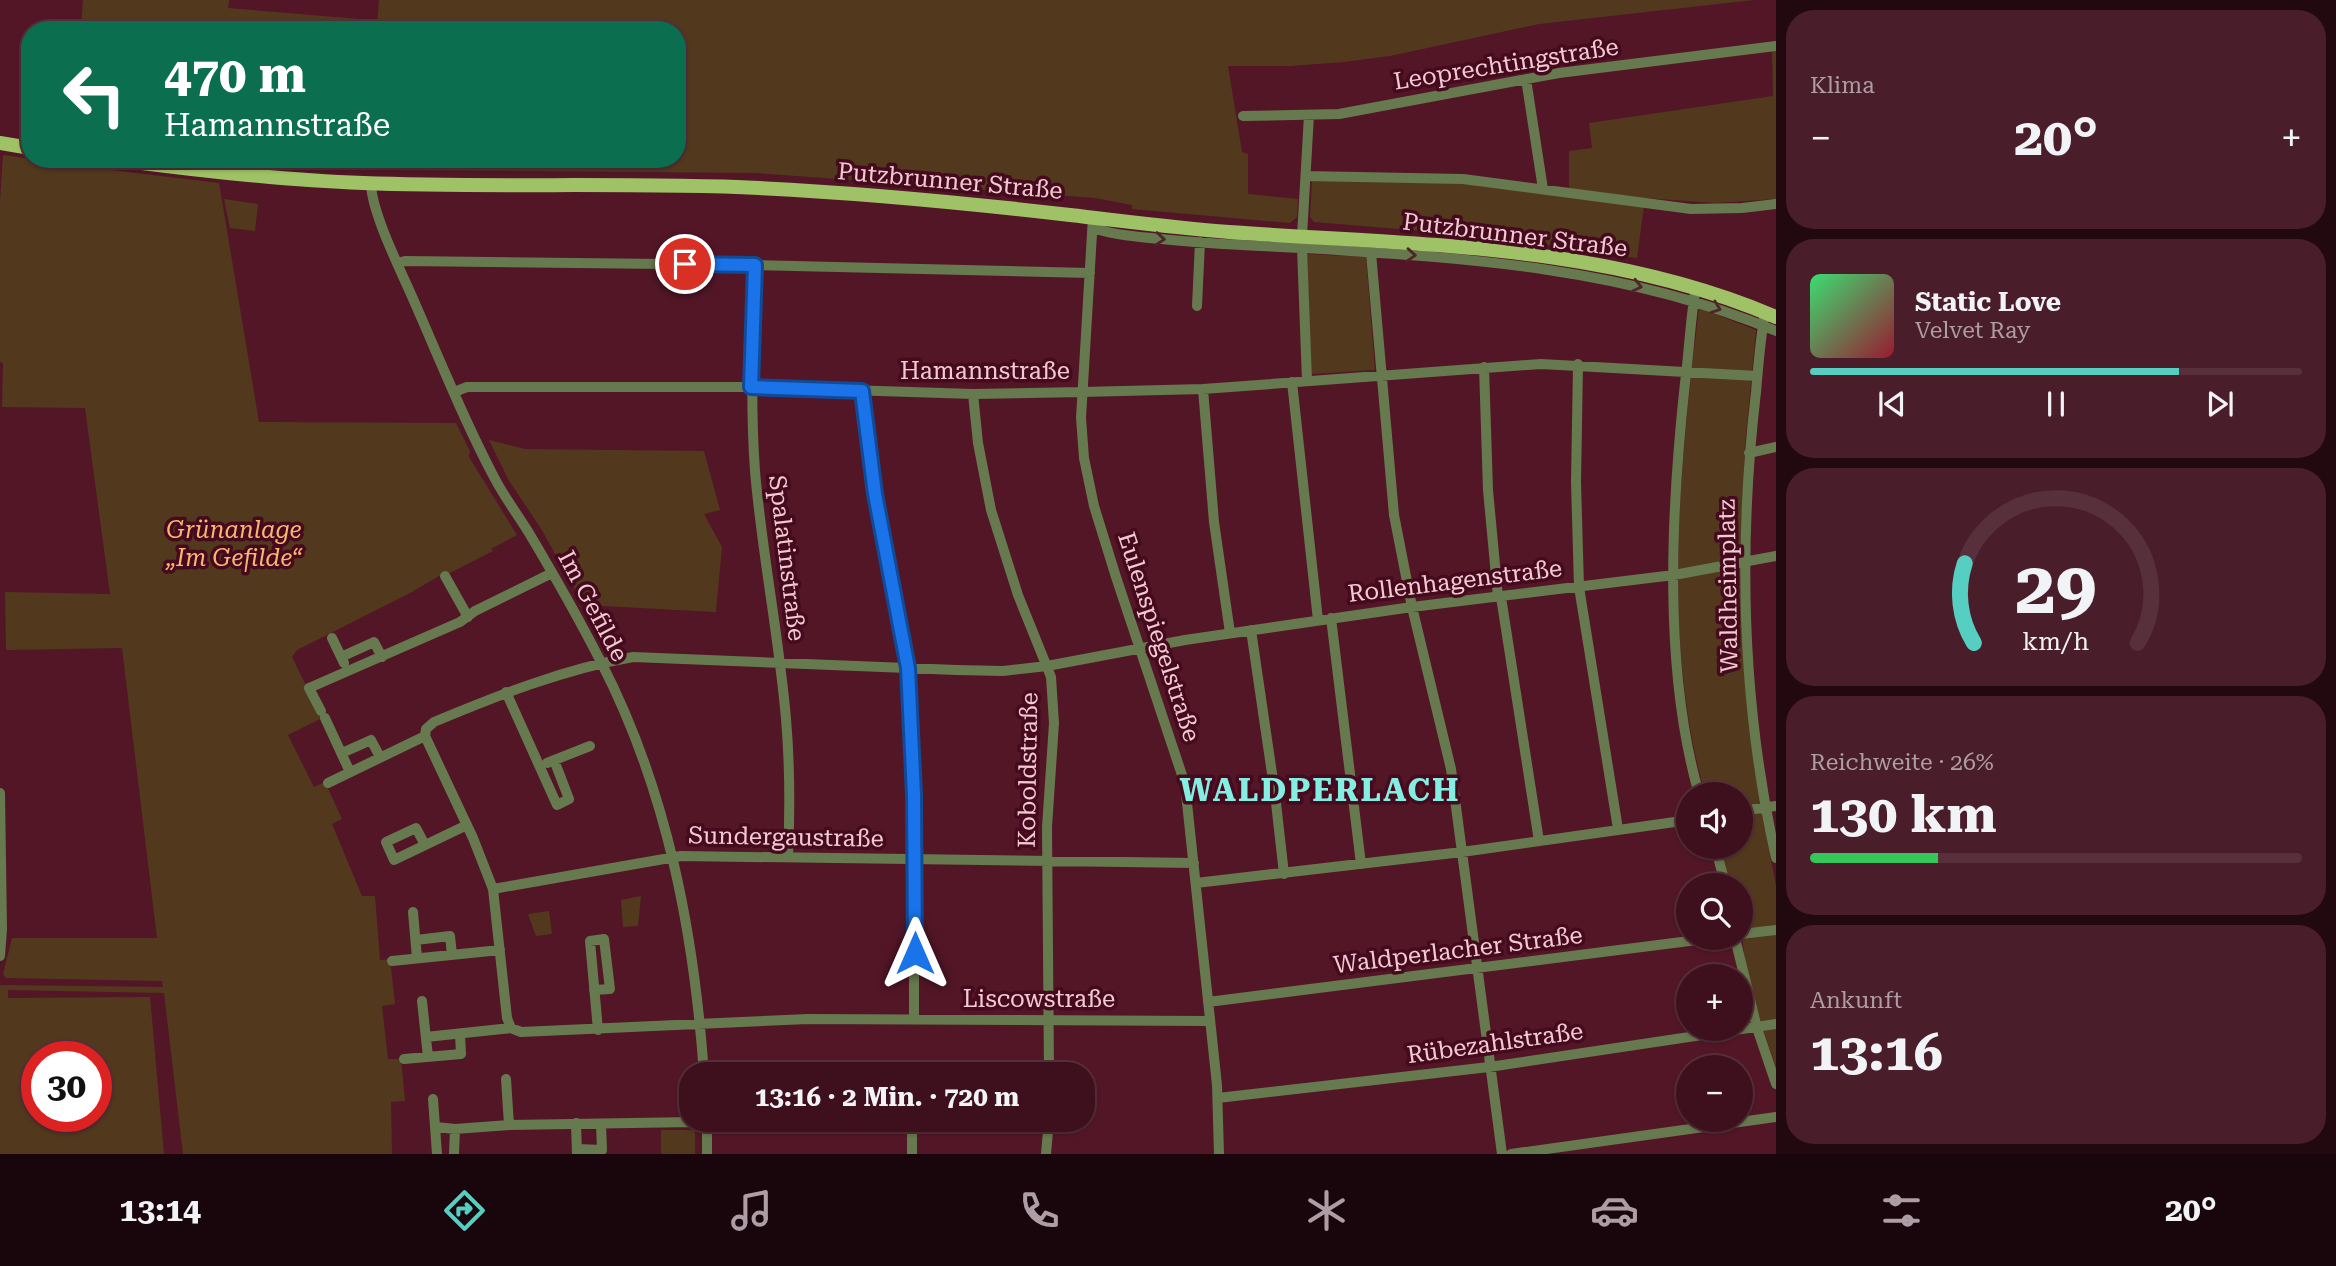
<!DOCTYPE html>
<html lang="de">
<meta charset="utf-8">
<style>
body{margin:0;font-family:"Roboto Serif",serif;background:#491e2a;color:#f1f3f6;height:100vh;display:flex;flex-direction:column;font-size:26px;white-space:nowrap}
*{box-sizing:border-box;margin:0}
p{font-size:23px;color:#ad9da4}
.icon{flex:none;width:38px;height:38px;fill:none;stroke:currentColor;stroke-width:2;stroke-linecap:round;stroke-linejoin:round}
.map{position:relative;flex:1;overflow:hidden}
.details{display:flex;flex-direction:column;gap:10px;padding:10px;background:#220910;width:560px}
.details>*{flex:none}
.top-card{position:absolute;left:21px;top:21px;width:665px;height:147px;border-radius:28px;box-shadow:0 2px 5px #0004,0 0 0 2px #57303b;background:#0b6e4f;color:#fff;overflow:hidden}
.tools{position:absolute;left:1676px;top:782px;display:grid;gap:14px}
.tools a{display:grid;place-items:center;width:77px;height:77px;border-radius:50%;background:#3e101d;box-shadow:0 2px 5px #0004,0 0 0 2px #57303b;font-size:35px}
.speed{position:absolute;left:21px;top:1041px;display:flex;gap:14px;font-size:35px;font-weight:700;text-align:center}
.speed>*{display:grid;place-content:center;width:91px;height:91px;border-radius:50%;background:#3e101d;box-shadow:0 2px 5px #0004,0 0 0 2px #57303b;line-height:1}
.speed .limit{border:10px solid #d22;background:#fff;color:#111}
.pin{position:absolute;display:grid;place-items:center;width:60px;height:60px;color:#fff;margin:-30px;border:4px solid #fff;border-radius:50%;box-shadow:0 2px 7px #0007}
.me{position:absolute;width:77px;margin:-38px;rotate:0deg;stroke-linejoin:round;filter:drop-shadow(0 0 5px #0008)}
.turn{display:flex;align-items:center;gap:24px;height:147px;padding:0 28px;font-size:32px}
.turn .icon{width:91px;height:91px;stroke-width:2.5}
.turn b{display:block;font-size:49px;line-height:60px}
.big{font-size:52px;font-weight:700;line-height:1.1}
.details .widget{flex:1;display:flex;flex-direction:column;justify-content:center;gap:10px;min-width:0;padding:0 24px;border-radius:28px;background:#491e2a}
.details .dial{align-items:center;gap:0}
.dial svg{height:182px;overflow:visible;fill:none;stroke:#57303b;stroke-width:7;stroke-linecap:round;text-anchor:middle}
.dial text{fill:#f1f3f6;stroke:none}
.song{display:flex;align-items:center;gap:21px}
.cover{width:84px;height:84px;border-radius:10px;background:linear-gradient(135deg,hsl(140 70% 55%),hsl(350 70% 35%))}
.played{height:7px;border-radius:4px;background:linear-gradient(90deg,#57cec2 75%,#57303b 75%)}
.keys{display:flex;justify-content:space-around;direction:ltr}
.heat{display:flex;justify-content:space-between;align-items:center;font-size:38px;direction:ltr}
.charge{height:10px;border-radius:5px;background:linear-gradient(90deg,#34c759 26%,#57303b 0)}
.trip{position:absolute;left:679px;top:1062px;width:416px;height:70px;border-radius:28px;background:#3e101d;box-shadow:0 2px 5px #0004,0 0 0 2px #57303b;font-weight:700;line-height:70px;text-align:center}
.tabs{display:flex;height:112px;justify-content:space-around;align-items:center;background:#19060c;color:#ad9da4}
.tabs .icon{width:49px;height:49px}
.tabs .current{color:#57cec2}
.tabs b{font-size:32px;color:#f1f3f6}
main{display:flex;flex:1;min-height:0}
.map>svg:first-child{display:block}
</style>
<main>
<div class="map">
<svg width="1776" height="1154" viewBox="0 0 1776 1154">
<rect width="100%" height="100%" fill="#521627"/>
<!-- green -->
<path fill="#52391e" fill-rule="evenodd" d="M83 0H229L228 8 359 19 365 21V30H81Z
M379 0H1754L1539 24 1390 56 1344 62 1290 66H1228L1242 152 1248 154V194L1298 199 1297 217 1290 223 1132 209V205L1095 198 756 173 371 170 372 159H677V30H377Z
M1772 51H1776V199L1715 203 1645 198 1637 258 1484 236 1314 222 1310 217 1312 180 1462 182 1569 196V151L1592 148 1589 123 1773 96Z
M3 155 111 170 219 183 259 422 456 423 470 451 469 457 517 535 491 549 493 551 448 574 446 572 410 593 297 650 292 657 322 718 288 735 314 787 325 782 342 819 332 824 362 896H375L380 960 390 959 395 1004 382 1006 388 1059H401L405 1101 391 1102 392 1154H183L164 993 8 990V998L150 997 164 1154H0V985L163 987 162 981 6 978 3 974 12 938H157L122 648 6 650 5 592 110 594 85 408 2 407 3 363 0 362V202ZM37 1057H96V1116H37Z
M250 159H358L357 169Z
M224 199 258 204 255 231 230 228Z
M1307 254 1366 257 1375 370 1311 374Z
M1699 308 1756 330 1745 445 1740 553 1746 690 1763 819 1776 886V1067C1761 1025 1746 980 1742 935 1740 919 1741 902 1741 886L1730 885 1720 847H1741V794H1705C1661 637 1680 468 1699 308Z
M489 440 525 449 704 451 720 510 704 514 722 547 716 612 584 605 540 527 508 479Z
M641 896 638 926 623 927 621 900Z
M549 911 552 934 536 936 528 914Z
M661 1130H695V1154H661Z"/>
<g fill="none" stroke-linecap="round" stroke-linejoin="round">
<!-- minor -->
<path stroke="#67794e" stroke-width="10" d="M1526 79 1543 189
M1243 116 1339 114 1559 73 1776 46
M1306 176 1463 179 1691 209 1742 208 1776 204
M371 183C371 210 398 265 410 292 438 355 463 419 495 479 505 498 518 515 529 533 554 575 579 619 601 662 667 790 694 932 704 1074
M1093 217 1081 418 1084 458 1094 506 1116 577 1185 784 1217 1085 1219 1154
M1093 228C1114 235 1138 237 1161 239 1208 244 1256 246 1303 248 1466 258 1624 267 1776 331
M1302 236 1309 115
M1302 248 1307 381
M1371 253 1394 515 1412 607 1451 769 1502 1154
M398 263 405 261 755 265 1090 273
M755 265C753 334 750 402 755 471 762 554 779 636 786 719 790 765 790 811 788 857
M1695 293C1690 323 1689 353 1685 383 1671 511 1663 670 1699 794
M1197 306 1200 242
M1764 319C1760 343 1758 368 1756 392 1738 547 1742 706 1776 858
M1578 364 1576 482 1579 587 1618 829
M1484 367 1488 490 1498 597
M1292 382 1318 620
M1203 389 1214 522 1230 633
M862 391 872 478 888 574 908 668 914 795V1019
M454 392 467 387H751L973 394 1082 392 1203 389 1541 364 1757 376
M973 394 978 443 991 510 1018 595 1051 677 1054 723 1047 827 1049 1074
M1749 453 1776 447
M445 576 468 617
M1501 597 1539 841
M1331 618 1361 864
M1251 630 1275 794 1284 874
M332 638 344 663
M341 657 374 642 382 657
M506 692 557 805 569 799 554 760
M321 711 309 688 460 622 475 611 552 573
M325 718 350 772
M342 753 371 740 380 757
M547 763 590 746
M328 783 425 736
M0 793 2 929 0 956
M1741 811 1776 806
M425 845 416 828 386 842 394 860 467 825
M1715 847 1726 886
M1196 883 1462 852 1689 820
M493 889 681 856 1194 863
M413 912 417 958
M1741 934 1776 930
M1735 938 1757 1028 1776 1084
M416 940 450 936 452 955
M392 961 500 950
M594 990 610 989 604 939 590 941 598 1030
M422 1001 428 1057
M1208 1002 1713 938
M511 1028 507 1018 493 889 473 838 425 736 426 729 434 722C499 695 564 669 633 657L957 670 1003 671 1047 666 1185 640 1412 607 1674 575 1776 556
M426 1037 511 1028 521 1032 808 1019 1210 1021
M404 1059 461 1054 460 1034
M506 1079 509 1125
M1218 1098 1489 1067 1776 1024
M433 1099 437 1154
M707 1120V1154
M576 1123 577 1154
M436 1127 455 1129 509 1125 693 1122 912 1125V1154
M577 1149 602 1150 601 1124
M454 1154 455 1129
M1046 1154 1049 1120
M1511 1154 1776 1117"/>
<!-- major -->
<path stroke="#9fc266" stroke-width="14" d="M0 143 30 148
M111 159C194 170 279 180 363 183 495 188 627 182 759 188 863 193 967 203 1070 215 1123 221 1176 228 1229 232 1413 245 1604 243 1776 317"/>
</g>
<!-- one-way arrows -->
<defs><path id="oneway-chevron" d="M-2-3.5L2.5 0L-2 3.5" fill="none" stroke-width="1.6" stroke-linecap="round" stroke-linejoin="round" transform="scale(1.75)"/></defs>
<g stroke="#4e262a">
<use href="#oneway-chevron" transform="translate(1160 239) rotate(5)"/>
<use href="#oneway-chevron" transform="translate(1411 255) rotate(4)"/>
<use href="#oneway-chevron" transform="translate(1637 286) rotate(13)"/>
<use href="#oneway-chevron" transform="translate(1716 308) rotate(20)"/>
</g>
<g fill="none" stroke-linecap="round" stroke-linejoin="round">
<defs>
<path id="route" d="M685 264 755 265 751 387 862 391 875 494 908 668 914 795 915 953"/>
</defs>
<!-- route casing -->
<use href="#route" stroke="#114b97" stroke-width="18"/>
<!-- route -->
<use href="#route" stroke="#1a73e8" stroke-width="12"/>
</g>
<g text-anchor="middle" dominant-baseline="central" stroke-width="7" stroke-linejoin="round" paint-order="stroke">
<!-- street labels -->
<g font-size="24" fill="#f2cbd2" stroke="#460a1e">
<text transform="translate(1506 64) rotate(-9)">Leoprechtingstraße</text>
<text transform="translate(950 181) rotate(5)">Putzbrunner Straße</text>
<text transform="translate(1515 235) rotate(7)">Putzbrunner Straße</text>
<text x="985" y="371">Hamannstraße</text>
<text transform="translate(787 558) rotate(83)">Spalatinstraße</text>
<text transform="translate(1455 581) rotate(-7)">Rollenhagenstraße</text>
<text transform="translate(1728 586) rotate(-91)">Waldheimplatz</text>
<text transform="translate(593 606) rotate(62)">Im Gefilde</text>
<text transform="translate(1159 637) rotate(72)">Eulenspiegelstraße</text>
<text transform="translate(1028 770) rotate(-89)">Koboldstraße</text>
<text transform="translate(786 837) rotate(1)">Sundergaustraße</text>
<text transform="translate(1458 950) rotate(-7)">Waldperlacher Straße</text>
<text x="1039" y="999">Liscowstraße</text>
<text transform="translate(1495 1043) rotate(-8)">Rübezahlstraße</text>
</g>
<!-- park labels -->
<g font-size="24" font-style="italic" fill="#fab66f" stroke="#460a1e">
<text x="234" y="530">Grünanlage<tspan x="234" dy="28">„Im Gefilde“</tspan></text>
</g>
<!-- district labels -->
<g font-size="32" font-weight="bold" letter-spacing="2" fill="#84eee2" stroke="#460a1e">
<text x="1320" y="790">WALDPERLACH</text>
</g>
</g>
</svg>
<div class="tools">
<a><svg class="icon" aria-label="sound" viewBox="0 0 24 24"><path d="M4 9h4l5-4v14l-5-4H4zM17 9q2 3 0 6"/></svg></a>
<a><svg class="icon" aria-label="search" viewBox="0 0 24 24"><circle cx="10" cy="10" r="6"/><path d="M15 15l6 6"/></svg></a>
<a>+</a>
<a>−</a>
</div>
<div class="speed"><div class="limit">30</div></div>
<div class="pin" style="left:685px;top:264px;background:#d93025"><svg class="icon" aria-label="arrive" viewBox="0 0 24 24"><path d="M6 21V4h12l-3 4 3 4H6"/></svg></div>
<svg class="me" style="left:915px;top:953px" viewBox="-20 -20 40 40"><path d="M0-17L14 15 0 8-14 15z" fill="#1a73e8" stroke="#fff" stroke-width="4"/></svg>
<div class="trip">13:16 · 2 Min. · 720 m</div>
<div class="top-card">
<div class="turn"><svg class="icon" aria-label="left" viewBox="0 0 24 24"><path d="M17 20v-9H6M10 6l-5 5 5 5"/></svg><div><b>470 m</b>Hamannstraße</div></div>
</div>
</div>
<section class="details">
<div class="widget"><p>Klima</p>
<div class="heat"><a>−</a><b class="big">20°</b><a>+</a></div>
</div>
<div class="widget">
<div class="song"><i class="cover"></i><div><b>Static Love</b><p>Velvet Ray</p></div></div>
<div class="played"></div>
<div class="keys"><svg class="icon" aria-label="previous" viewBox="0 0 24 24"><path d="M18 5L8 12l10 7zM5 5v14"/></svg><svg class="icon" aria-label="pause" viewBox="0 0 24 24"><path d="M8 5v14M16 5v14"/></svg><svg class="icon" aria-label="next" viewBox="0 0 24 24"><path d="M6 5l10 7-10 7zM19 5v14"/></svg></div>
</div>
<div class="widget dial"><svg viewBox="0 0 100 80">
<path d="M14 69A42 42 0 1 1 86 69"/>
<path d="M14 69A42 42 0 0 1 10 34" stroke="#57cec2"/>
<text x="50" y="56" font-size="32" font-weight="700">29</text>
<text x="50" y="72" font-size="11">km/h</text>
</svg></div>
<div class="widget"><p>Reichweite · 26%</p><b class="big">130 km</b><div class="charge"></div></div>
<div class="widget"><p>Ankunft</p><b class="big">13:16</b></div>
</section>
</main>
<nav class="tabs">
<b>13:14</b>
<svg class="icon current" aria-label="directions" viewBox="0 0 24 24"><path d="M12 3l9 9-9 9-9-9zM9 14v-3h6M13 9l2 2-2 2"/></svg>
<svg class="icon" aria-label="music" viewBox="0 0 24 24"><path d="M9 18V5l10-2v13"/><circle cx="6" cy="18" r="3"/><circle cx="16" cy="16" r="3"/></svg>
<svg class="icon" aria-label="phone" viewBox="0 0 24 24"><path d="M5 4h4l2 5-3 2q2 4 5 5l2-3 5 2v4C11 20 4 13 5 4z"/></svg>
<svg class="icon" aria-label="climate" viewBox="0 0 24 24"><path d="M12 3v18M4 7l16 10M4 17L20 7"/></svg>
<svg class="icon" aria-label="car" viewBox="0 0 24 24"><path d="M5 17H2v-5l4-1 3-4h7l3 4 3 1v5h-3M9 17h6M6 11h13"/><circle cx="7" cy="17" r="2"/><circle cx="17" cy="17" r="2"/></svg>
<svg class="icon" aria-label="filters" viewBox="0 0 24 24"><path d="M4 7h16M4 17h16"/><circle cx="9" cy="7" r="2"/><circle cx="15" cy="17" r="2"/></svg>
<b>20°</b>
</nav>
